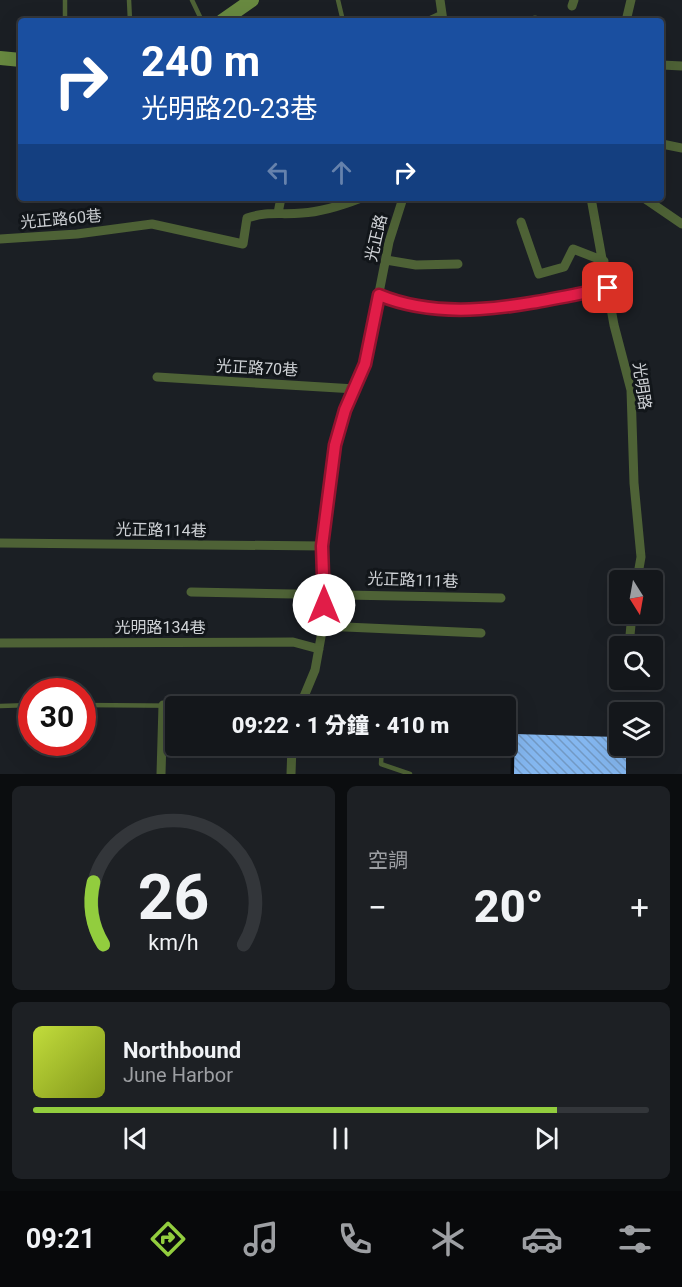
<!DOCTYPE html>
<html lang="zh-TW">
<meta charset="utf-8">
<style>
body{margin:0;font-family:Roboto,"Noto Sans TC",sans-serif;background:#1d2024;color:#f1f3f6;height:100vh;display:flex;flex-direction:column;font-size:22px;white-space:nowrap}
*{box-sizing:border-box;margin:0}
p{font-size:20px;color:#9d9fa3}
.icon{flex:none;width:33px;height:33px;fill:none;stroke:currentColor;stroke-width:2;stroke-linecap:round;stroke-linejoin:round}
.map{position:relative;height:774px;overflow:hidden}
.sheet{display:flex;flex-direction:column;gap:12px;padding:12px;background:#0b0d0f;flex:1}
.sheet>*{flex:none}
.banner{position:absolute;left:18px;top:18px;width:646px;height:183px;border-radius:6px;box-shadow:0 6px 24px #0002,0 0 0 2px #33363a;background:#1a4fa0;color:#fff;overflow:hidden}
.needle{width:39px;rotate:169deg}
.fabs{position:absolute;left:609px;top:570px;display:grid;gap:12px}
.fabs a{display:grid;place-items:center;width:54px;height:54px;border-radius:6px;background:#14171b;box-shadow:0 6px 24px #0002,0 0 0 2px #33363a;font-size:30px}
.speed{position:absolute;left:18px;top:678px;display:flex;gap:12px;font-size:30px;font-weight:700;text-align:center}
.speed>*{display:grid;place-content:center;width:78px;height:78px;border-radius:50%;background:#14171b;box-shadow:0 6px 24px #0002,0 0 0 2px #33363a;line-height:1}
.speed .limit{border:9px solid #d22;background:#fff;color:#111}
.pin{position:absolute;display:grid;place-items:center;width:51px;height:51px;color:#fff;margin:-26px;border-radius:12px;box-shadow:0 3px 9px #0006}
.me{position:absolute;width:66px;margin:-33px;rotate:0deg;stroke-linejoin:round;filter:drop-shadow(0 0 4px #0008)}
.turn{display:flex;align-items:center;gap:21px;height:126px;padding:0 24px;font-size:27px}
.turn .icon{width:78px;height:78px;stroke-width:2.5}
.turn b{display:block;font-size:42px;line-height:51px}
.lanes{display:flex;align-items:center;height:57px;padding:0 24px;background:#0003;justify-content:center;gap:30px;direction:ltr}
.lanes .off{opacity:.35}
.big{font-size:45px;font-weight:800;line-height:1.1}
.sheet .widget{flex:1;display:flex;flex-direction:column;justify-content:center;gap:9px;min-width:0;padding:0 21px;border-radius:9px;background:#1d2024}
.sheet .dial{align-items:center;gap:0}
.dial svg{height:156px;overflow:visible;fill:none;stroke:#33363a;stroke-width:7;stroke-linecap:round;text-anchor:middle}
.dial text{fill:#f1f3f6;stroke:none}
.song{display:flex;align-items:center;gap:18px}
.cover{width:72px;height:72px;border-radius:9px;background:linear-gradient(135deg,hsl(70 70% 55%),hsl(70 70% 35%))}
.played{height:6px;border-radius:3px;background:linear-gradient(90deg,#92cd3e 85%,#33363a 85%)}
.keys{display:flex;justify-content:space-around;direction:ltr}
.heat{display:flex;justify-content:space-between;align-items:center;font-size:33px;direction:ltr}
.sheet .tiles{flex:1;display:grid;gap:12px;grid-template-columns:1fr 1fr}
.widget:last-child{grid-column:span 2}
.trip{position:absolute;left:165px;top:696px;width:351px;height:60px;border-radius:6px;background:#14171b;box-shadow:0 6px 24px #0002,0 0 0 2px #33363a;font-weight:800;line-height:60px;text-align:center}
.menu{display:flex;height:96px;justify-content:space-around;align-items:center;background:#08090b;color:#9d9fa3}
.menu .icon{width:42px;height:42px}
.menu .selected{color:#92cd3e}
.menu b{font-size:27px;color:#f1f3f6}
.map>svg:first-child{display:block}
</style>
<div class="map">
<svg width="682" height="774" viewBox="0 0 682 774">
<defs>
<pattern id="building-back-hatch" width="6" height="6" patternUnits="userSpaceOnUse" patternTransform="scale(1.5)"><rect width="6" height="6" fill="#84b7f0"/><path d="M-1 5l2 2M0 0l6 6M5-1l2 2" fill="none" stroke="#7299c4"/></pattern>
<filter id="shadow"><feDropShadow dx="-3.5" dy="3.5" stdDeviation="0" flood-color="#0009"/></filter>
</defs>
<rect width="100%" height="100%" fill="#1b1f24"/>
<!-- building -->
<path fill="url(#building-back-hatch)" filter="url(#shadow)" d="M515 734 617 737 620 746H626V774H514Z"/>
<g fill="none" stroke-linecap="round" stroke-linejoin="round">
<!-- lane -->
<path stroke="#4e6236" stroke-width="4.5" d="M65 0V21
M129 0 130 21
M192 0 202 21
M338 0 343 21
M82 705 209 706
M0 706 32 705
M382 746 381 764 410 774"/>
<!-- street -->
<path stroke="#4e6236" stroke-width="9" d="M440 0 443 21
M572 6 574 0
M429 21 442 15
M535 21V20
M626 21 631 0
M662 65 682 66
M662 144 682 148
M449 198H462
M591 198 614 325 631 390 634 483 641 557 637 580
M644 198 682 224
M278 213 281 198
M521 222 539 274 564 267 573 249 604 261
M0 239 77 234 152 224 243 244 247 218C268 211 281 215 302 213 322 212 343 205 361 198
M386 260 416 265 458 264
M379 295C451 326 535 302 608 289
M157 377 355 389
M0 543 323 546
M191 592 501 598
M323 626 481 633
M0 643 293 642 319 649
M629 646 632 614
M300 706 315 670 323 626 325 593 323 546 335 445 345 410 365 364 389 242 403 198
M161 774 163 705
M291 774 292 746"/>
<!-- secondary -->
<path stroke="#688940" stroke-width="14" d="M222 21 252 0
M0 58 21 60"/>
</g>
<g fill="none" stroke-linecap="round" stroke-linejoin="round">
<defs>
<path id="route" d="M324 605 322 546 335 445 345 410 365 364 379 295C451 325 535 302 608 288"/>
</defs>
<!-- route casing -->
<use href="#route" stroke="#92132f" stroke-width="15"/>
<!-- route -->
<use href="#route" stroke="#e11d48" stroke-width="10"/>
</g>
<g text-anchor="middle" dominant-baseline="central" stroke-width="6" stroke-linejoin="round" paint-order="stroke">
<!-- street labels -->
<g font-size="16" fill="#d0d3d7" stroke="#12161a">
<text transform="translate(61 219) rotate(-5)">光正路60巷</text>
<text transform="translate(376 238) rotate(-77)">光正路</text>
<text transform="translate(257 368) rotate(3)">光正路70巷</text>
<text transform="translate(642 386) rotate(82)">光明路</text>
<text transform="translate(161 530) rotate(1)">光正路114巷</text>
<text transform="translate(413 580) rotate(2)">光正路111巷</text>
<text x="160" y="627">光明路134巷</text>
</g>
</g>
</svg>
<div class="fabs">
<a><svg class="needle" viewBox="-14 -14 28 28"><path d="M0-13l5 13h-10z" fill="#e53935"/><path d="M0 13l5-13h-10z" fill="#9d9fa3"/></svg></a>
<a><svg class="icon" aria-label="search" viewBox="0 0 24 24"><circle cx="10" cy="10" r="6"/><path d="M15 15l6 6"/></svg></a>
<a><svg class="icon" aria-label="layers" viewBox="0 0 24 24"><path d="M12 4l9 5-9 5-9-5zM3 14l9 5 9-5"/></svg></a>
</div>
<div class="speed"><div class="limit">30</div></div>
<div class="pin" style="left:608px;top:288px;background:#d93025"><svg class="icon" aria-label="arrive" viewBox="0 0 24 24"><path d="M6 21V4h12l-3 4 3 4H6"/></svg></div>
<svg class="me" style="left:324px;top:605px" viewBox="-20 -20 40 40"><circle r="19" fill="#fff"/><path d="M0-13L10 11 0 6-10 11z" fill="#e11d48"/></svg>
<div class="trip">09:22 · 1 分鐘 · 410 m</div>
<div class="banner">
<div class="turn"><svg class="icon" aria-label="right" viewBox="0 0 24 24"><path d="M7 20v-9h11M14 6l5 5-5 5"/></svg><div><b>240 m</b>光明路20-23巷</div></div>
<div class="lanes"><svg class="icon off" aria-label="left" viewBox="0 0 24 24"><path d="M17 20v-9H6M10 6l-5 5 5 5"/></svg><svg class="icon off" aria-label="ahead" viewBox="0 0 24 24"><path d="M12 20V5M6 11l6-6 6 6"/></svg><svg class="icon" aria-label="right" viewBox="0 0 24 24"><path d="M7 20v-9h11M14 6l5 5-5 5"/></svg></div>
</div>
</div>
<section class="sheet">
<div class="tiles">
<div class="widget dial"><svg viewBox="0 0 100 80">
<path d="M14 69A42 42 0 1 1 86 69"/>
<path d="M14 69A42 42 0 0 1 9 37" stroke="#92cd3e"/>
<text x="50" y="56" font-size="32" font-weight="700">26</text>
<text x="50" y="72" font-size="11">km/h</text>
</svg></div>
<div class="widget"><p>空調</p>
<div class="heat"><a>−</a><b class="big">20°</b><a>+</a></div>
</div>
<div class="widget">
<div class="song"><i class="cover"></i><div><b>Northbound</b><p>June Harbor</p></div></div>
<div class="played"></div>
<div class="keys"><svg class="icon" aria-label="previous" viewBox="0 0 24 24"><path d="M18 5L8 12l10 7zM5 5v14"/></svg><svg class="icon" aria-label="pause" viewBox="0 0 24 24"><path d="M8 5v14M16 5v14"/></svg><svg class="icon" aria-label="next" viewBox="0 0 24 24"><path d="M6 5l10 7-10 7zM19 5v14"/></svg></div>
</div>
</div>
</section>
<nav class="menu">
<b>09:21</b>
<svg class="icon selected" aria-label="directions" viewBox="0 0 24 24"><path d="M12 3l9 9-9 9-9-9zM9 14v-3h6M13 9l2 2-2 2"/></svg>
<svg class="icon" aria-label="music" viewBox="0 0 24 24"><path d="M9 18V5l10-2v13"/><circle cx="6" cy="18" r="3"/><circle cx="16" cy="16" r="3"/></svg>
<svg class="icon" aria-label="phone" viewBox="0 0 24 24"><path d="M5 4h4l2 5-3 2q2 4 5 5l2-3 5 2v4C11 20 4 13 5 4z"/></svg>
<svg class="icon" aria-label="climate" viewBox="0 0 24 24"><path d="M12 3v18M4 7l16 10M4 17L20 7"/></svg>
<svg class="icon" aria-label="car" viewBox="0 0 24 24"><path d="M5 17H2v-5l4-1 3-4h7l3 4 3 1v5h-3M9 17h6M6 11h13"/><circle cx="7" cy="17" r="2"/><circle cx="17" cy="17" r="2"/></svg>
<svg class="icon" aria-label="filters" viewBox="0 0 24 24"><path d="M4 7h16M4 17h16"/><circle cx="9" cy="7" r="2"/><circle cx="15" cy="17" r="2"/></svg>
</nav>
